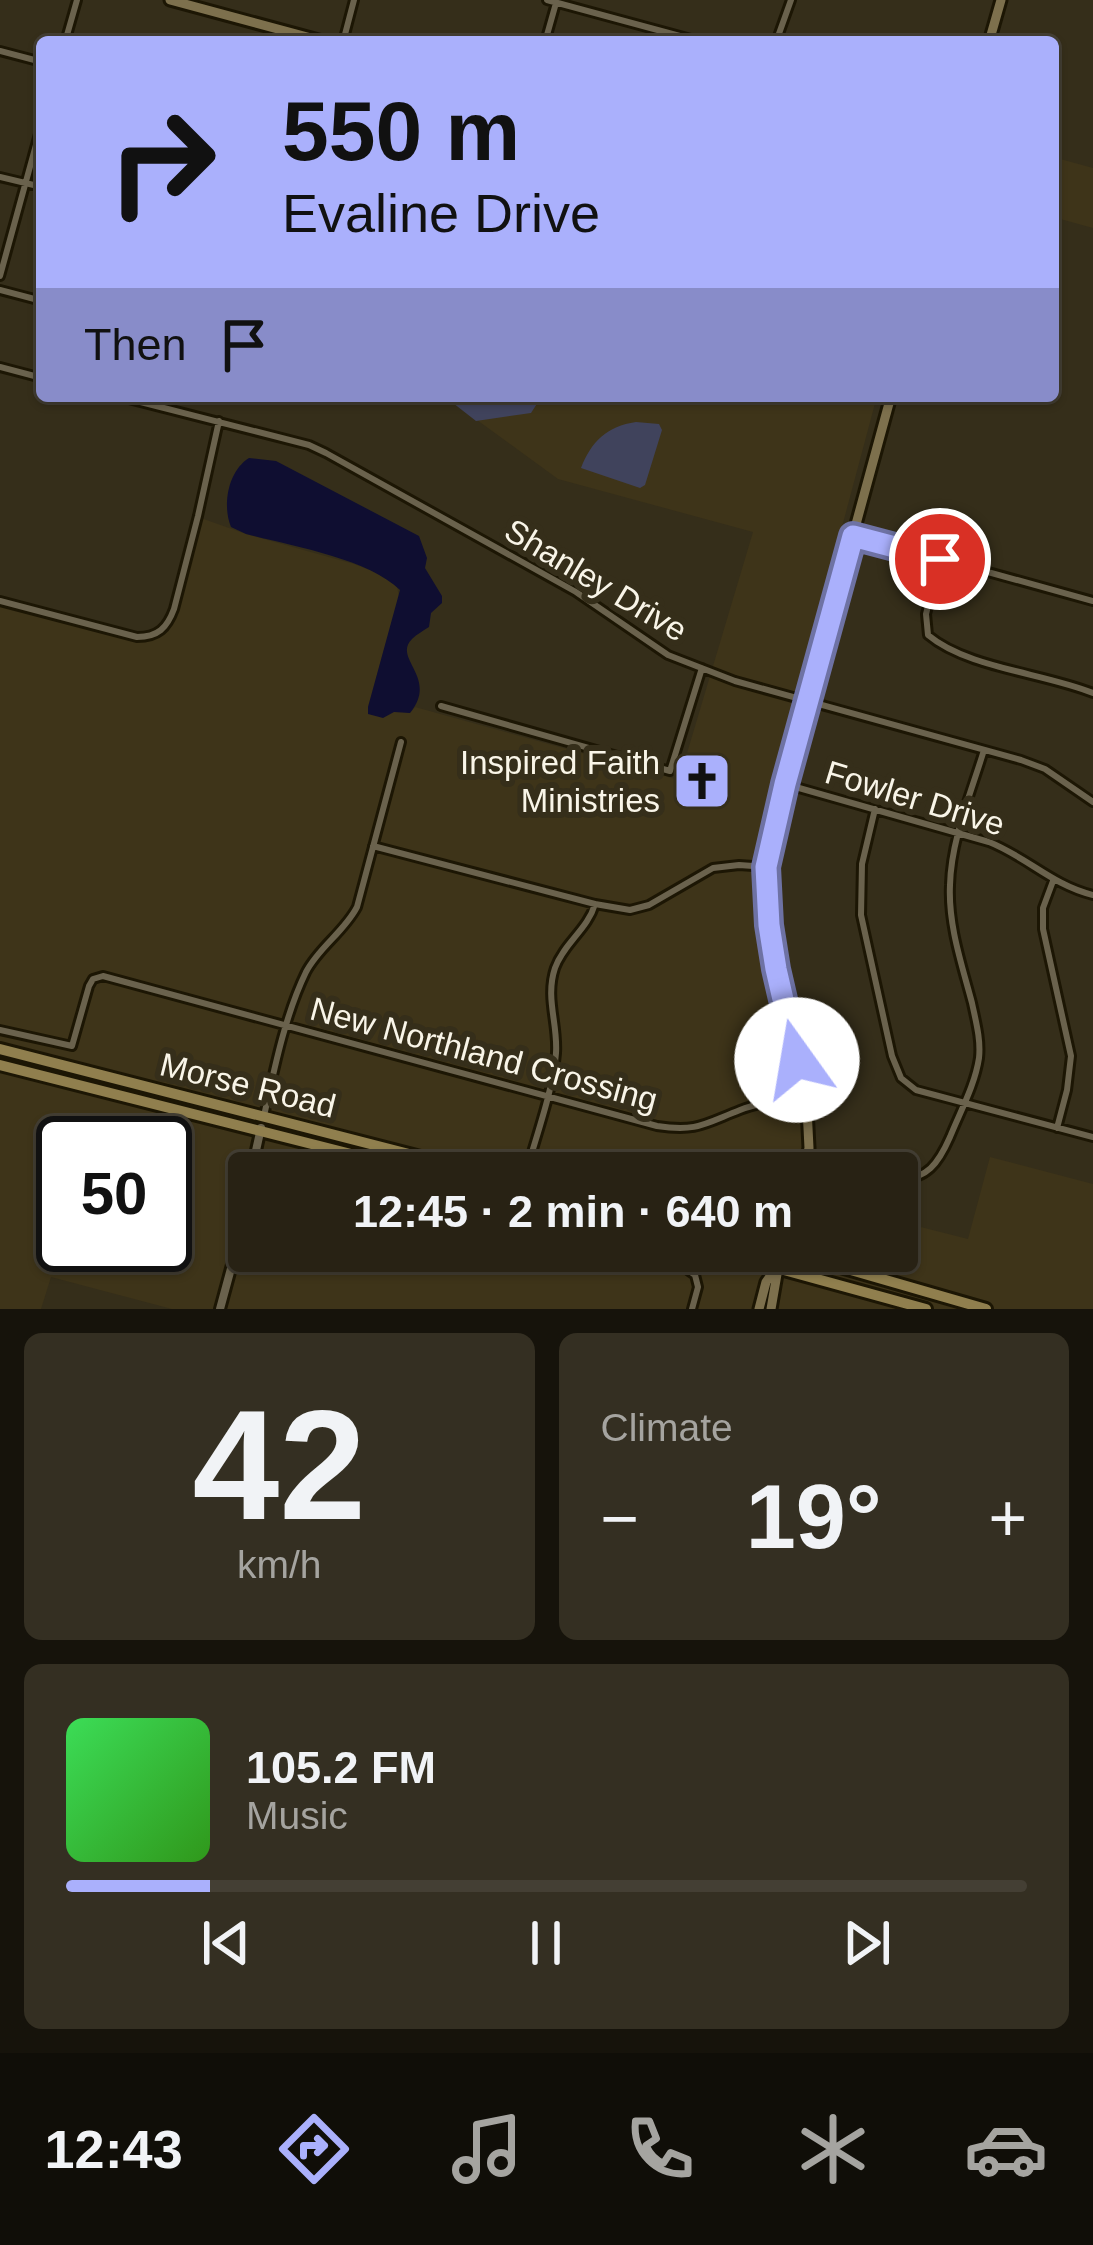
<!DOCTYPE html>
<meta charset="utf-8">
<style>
body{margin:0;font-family:Arial,sans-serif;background:#342f22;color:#f1f3f6;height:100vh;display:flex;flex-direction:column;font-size:45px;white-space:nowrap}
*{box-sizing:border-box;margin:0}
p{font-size:39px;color:#a5a4a0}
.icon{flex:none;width:66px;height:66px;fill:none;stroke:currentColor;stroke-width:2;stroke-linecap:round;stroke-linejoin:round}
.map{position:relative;height:1309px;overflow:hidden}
.panel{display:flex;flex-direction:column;gap:24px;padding:24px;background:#16130b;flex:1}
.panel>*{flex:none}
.top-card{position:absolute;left:36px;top:36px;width:1023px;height:366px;border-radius:12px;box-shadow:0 3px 9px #0004,0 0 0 3px #443f34;background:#aab0fc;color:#111;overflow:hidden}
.speed{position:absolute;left:36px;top:1116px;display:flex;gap:24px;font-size:60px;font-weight:700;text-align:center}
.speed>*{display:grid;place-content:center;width:156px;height:156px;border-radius:50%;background:#282214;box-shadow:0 3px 9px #0004,0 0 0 3px #443f34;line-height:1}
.speed .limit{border:6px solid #111;border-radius:18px;background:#fff;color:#111}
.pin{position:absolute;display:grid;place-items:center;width:102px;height:102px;color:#fff;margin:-51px;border:6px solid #fff;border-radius:50%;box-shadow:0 3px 12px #0007}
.me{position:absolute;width:132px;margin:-66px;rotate:347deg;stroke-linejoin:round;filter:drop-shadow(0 0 9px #0008)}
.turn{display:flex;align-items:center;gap:42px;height:252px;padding:0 48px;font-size:54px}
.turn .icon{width:156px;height:156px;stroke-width:2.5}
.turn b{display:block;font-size:84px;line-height:102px}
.then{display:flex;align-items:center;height:114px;padding:0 48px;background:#0003;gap:24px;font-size:45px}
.big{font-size:90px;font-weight:700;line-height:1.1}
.panel .widget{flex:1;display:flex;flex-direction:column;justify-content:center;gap:18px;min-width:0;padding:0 42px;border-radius:18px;background:#342f22}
.panel .dial{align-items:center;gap:0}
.dial b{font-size:156px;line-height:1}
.song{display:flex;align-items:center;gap:36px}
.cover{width:144px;height:144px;border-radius:18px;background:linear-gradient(135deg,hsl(130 70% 55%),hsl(110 70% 35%))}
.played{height:12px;border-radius:6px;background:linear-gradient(90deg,#aab0fc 15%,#443f34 15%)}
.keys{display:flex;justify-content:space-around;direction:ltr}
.heat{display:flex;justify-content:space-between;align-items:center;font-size:66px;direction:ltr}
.panel .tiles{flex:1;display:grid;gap:24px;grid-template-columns:1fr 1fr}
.widget:last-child{grid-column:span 2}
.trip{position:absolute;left:228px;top:1152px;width:690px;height:120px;border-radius:12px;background:#282214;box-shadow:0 3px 9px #0004,0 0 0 3px #443f34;font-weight:700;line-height:120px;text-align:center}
.dock{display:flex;height:192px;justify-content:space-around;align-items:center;background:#100e08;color:#a5a4a0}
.dock .icon{width:84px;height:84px}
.dock .active{color:#aab0fc}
.dock b{font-size:54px;color:#f1f3f6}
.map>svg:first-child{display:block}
</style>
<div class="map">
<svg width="1093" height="1309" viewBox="0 0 1093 1309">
<rect width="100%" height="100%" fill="#352e1a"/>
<!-- built -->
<path fill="#3e3419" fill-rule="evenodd" d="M1053 157 1093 168V228L1053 217Z
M444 396H877L835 553 845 558 775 814 765 920 808 1116 807 1166 845 1173H249V1251H897V1221L968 1239 990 1157 1093 1184V1309H172L51 1277 41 1309H0V603L145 639 160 636 168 624 198 517 246 534 354 564 375 572 397 586 399 597 368 707 410 713 415 707 679 780 753 532 558 479ZM63 1143H165V1245H63Z"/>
<!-- green -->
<path fill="#40435c" d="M444 396H542L531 413 476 421Z
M636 422 659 424 662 430 645 485 640 488 581 468C591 442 607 426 636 422Z"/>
<!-- water -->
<path fill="#0f0e31" d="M249 458 276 461 419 536 427 558 425 568 442 596V603L431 613 429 627C423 631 417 634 412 639 392 659 439 677 410 713L394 712 383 718 368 714V707L400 590C367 558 290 546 246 534L231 527C222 505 228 471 249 458Z"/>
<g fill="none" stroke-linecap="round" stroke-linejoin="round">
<defs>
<path id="minor" d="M547 0 702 42
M65 42 77 0
M343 42 354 0
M545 42 556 3
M776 42 791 0
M0 51 42 62
M0 177 42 187
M0 276 42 123
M0 290 42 301
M0 367 42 378
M117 396 309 445 326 453 576 592 668 655 735 681 1021 760 1045 769 1093 802
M854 535 1093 601
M940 559 926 614 928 635C967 668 1044 673 1093 693
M0 601 137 637C158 637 167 628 174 609L198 516 219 421
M441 706 670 771 702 668
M785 784 989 842C1027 857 1052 885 1093 895
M875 809 862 864 861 915 892 1056 901 1078 916 1090 1093 1137
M373 846 595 904 630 910 649 905 713 868 739 865 766 867
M1053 881 1043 908V929L1071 1056 1067 1090 1057 1128
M0 1030 72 1046 89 986 93 979 103 976 657 1126C697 1132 704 1124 740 1110 760 1102 783 1099 805 1095
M264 1116C274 1070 285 1015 306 972 319 947 344 932 357 907L401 742
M806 1164 858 1173
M326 1173H327
M526 1173C536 1136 553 1091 556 1053 558 1023 545 998 555 968 564 943 588 929 595 904
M897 1179C927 1181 939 1162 950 1137 960 1112 975 1085 979 1058 981 1040 976 1022 972 1003 962 965 948 925 950 885 951 840 971 793 984 750
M625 1251 685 1268 695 1275 698 1287 692 1309"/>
<path id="tertiary" d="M251 1173 261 1128
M220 1309 239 1239 249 1184"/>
<path id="secondary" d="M170 0 326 42
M989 42 1001 0
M803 1173 809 1148 807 1108 773 955 769 925 766 867 785 784 891 396
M759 1309 766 1282 776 1268
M771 1309 781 1251"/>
<path id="primary" d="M0 1049 483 1173
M0 1065 426 1173
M715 1251 926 1309
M785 1251 986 1309"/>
</defs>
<!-- minor casing -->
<use href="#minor" stroke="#1c1604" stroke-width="12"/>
<!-- tertiary casing -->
<use href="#tertiary" stroke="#1c1604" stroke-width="14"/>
<!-- secondary casing -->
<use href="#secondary" stroke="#1c1604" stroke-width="15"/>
<!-- primary casing -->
<use href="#primary" stroke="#1c1604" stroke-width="16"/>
<!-- minor -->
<use href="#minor" stroke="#6a624d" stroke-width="6"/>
<!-- tertiary -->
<use href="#tertiary" stroke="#6a624d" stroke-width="8"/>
<!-- secondary -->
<use href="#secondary" stroke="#7d704d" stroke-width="9"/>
<!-- primary -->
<use href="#primary" stroke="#907f4e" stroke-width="10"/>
</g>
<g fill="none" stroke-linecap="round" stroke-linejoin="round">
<defs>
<path id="route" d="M797 1060 776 969 769 925 766 867 785 784 853 536 940 559"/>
</defs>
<!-- route casing -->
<use href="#route" stroke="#6e72a4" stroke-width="30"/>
<!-- route -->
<use href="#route" stroke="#aab0fc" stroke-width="21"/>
</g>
<!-- icons -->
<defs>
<symbol id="church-square" viewBox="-11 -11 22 22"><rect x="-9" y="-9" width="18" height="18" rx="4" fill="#aab0fc" stroke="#352e1a"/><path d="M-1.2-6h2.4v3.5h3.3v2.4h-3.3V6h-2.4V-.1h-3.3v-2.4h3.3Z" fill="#111"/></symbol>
</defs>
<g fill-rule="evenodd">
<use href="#church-square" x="669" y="748" width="66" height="66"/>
</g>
<g text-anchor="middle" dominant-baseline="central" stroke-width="12" stroke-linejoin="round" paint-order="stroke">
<!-- street labels -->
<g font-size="33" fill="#f9f5e8" stroke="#352e1a">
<text transform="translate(596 580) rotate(31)">Shanley Drive</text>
<text transform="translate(915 798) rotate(17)">Fowler Drive</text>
<text transform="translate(484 1054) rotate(15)">New Northland Crossing</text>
<text transform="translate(248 1085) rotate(14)">Morse Road</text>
</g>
<!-- poi labels -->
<g font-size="33" fill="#f9f5e8" stroke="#352e1a" text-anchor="end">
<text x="660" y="762">Inspired Faith<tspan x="660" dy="38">Ministries</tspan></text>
</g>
</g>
</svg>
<div class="speed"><div class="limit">50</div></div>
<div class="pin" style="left:940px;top:559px;background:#d93025"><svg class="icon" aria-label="arrive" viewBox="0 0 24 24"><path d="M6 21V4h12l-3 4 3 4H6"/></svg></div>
<svg class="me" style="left:797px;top:1060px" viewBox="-20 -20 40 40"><circle r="19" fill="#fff"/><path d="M0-13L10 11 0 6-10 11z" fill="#aab0fc"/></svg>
<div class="trip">12:45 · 2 min · 640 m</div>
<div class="top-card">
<div class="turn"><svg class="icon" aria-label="right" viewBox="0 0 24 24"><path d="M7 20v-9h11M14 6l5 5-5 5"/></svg><div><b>550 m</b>Evaline Drive</div></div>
<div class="then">Then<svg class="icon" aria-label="arrive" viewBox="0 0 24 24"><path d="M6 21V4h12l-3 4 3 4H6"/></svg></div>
</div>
</div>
<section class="panel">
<div class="tiles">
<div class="widget dial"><b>42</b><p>km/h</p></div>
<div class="widget"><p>Climate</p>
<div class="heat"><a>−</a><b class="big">19°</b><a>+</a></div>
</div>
<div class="widget">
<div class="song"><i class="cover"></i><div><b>105.2 FM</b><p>Music</p></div></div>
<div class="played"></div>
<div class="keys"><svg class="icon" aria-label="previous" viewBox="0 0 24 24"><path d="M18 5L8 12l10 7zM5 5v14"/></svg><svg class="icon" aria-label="pause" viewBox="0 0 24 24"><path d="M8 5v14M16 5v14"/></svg><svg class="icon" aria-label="next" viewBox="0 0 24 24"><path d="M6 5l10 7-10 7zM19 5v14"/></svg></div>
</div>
</div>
</section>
<nav class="dock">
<b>12:43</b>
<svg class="icon active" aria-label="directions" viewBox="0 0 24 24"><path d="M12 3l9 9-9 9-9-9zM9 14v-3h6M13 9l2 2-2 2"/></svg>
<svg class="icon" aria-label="music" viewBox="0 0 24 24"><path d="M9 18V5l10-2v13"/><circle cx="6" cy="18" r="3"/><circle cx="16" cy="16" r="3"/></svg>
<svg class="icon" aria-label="phone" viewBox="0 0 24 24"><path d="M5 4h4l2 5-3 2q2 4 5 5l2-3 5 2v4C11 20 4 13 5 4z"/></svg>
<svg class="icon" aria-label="climate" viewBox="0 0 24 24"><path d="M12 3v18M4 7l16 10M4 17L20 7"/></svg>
<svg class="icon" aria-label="car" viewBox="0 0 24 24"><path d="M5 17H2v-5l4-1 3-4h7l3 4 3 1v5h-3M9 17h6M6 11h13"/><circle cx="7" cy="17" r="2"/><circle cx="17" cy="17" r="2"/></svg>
</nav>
